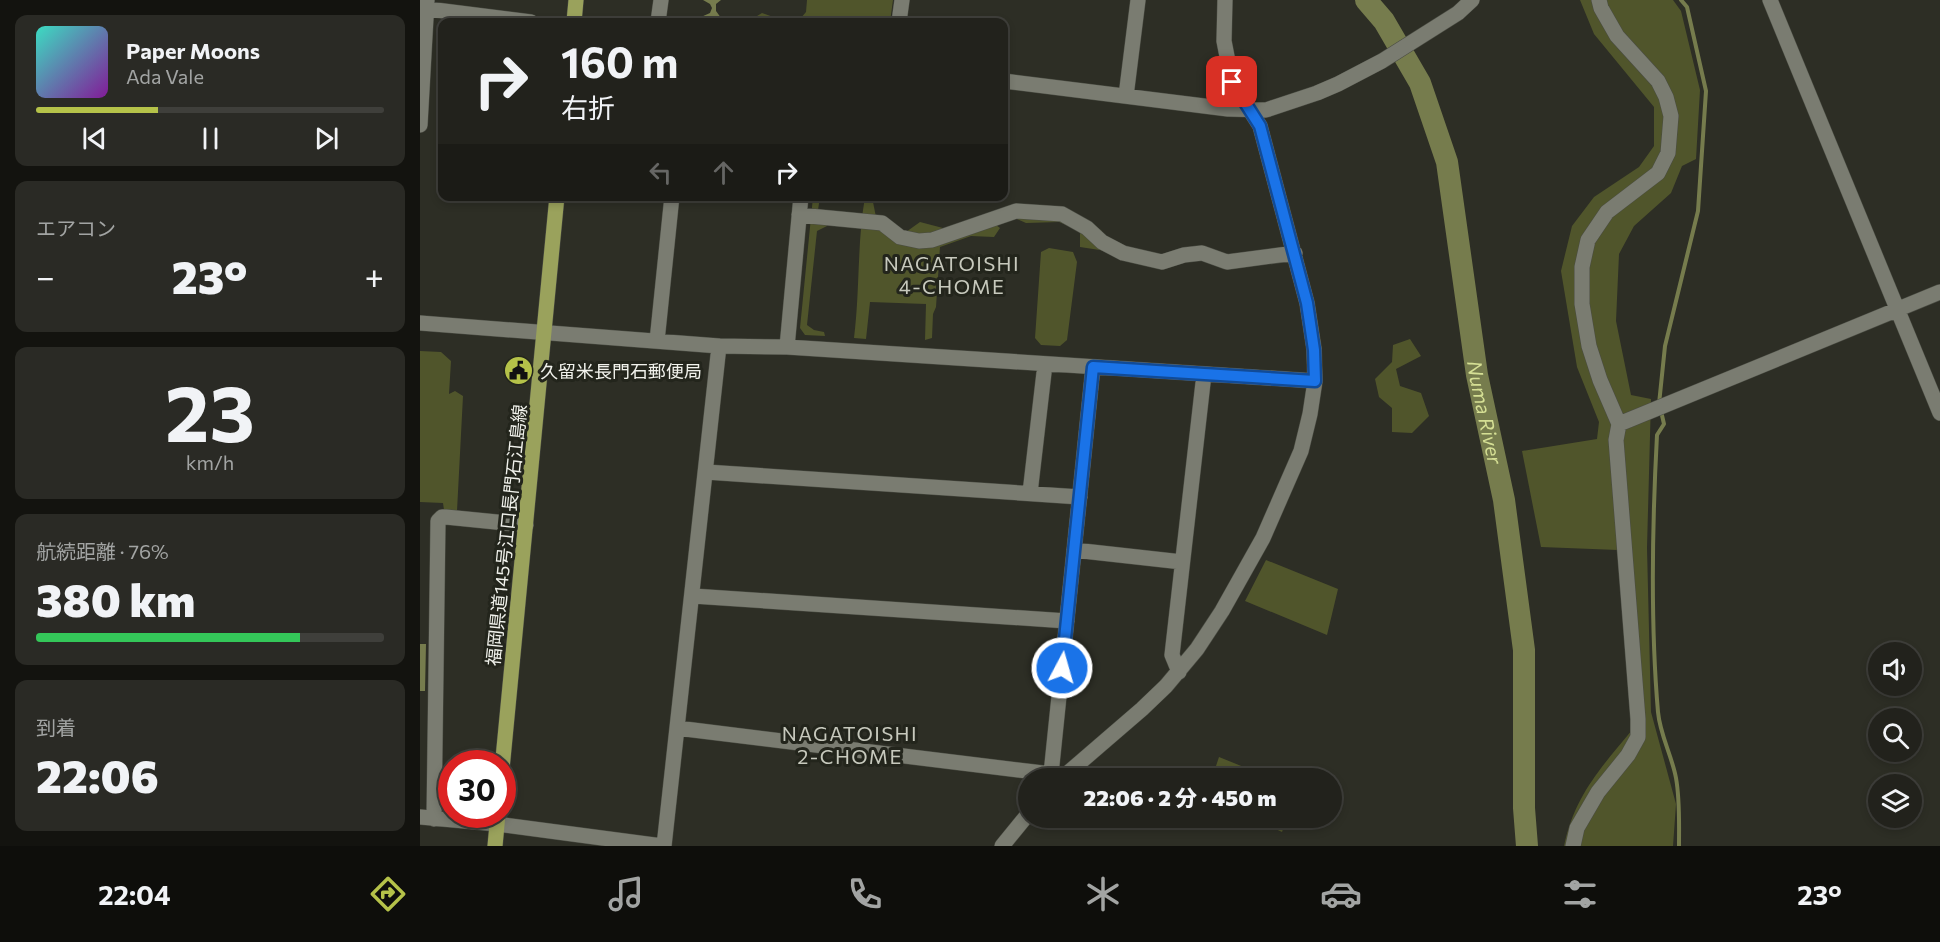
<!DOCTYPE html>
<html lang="ja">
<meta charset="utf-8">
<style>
body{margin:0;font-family:Commissioner,"Noto Sans JP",sans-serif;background:#2a2a25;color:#f1f3f6;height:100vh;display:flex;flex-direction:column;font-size:22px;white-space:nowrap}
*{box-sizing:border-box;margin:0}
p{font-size:20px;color:#a2a4a3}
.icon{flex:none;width:33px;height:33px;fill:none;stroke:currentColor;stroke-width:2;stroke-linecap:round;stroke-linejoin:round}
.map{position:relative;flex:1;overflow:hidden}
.details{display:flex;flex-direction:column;gap:15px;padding:15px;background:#13130f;width:420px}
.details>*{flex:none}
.banner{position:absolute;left:18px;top:18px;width:570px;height:183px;border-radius:12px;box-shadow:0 3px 9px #0003,0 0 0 2px #3f3f3b;background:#22221c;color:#f1f3f6;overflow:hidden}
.tools{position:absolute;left:1448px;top:642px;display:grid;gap:12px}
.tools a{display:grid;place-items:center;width:54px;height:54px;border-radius:50%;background:#22221c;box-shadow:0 3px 9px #0003,0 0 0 2px #3f3f3b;font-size:30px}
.speed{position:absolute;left:18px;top:750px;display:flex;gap:12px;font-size:30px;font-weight:700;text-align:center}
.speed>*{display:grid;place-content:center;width:78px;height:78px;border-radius:50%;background:#22221c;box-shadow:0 3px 9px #0003,0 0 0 2px #3f3f3b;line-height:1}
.speed .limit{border:9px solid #d22;background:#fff;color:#111}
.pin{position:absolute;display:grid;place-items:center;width:51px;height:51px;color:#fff;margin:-26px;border-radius:12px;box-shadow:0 3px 9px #0006}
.me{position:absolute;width:66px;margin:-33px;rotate:6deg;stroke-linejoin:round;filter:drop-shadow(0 0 4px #0008)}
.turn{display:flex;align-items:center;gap:21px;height:126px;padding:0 24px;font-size:27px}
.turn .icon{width:78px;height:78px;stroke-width:2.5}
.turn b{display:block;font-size:42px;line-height:51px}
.lanes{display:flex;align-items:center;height:57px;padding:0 24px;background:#0003;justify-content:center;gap:30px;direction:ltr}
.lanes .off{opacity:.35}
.big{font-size:45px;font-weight:800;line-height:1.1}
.details .card{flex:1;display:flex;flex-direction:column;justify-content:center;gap:9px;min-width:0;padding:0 21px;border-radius:12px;background:#2a2a25}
.details .dial{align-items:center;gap:0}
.dial b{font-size:78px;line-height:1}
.song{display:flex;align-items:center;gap:18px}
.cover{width:72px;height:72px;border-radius:9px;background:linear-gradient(135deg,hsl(170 70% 55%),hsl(290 70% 35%))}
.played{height:6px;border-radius:3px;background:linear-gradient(90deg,#b5c249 35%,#3f3f3b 35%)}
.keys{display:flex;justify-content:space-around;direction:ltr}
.heat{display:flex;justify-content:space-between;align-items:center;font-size:33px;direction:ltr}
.charge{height:9px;border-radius:4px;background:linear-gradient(90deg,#34c759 76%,#3f3f3b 0)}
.trip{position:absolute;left:598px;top:768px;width:324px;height:60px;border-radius:30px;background:#22221c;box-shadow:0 3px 9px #0003,0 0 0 2px #3f3f3b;font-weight:800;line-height:60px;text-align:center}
.dock{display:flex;height:96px;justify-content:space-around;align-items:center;background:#0e0e0b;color:#a2a4a3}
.dock .icon{width:42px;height:42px}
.dock .on{color:#b5c249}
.dock b{font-size:27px;color:#f1f3f6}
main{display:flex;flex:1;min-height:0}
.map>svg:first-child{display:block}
</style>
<main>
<section class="details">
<div class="card">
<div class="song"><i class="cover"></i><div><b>Paper Moons</b><p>Ada Vale</p></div></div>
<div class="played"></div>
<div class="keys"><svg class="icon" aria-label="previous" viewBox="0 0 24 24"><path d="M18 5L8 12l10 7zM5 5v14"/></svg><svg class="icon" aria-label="pause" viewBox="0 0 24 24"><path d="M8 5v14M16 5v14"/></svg><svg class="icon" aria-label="next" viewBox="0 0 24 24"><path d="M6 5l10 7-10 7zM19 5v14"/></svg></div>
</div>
<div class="card"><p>エアコン</p>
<div class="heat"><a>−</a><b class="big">23°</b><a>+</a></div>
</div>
<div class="card dial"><b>23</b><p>km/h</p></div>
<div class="card"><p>航続距離 · 76%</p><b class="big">380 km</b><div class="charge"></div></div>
<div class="card"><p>到着</p><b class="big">22:06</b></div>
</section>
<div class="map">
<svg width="1520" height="846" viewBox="0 0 1520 846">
<rect width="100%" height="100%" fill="#2d2e25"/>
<!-- green -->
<path fill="#50552b" d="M387 0H473L470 22H331L332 19 342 13 362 20 380 19 386 12Z
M1160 0H1253L1261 11 1280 90 1276 159 1262 166 1251 193 1214 226 1199 254 1196 321 1211 395 1231 399 1227 548 1231 712 1256 804 1253 846H1144C1155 795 1180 769 1212 730L1198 550 1121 547 1102 451 1177 439 1179 422 1157 367 1141 271 1152 226 1174 197 1219 167 1234 146V107L1174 34Z
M393 197H400L398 210 407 216V226L397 231 387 325 394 330 404 332 405 336 385 335 380 328Z
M445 197H452L456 217 486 232 500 222 542 233 572 222 580 228 574 237 551 236 520 247 516 307 513 314 512 338 505 340 506 304 450 302 446 339 434 338C440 291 437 243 445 197Z
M640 209 681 230 689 243 686 251 660 247V231L639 222 606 223 597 219 603 210Z
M629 248 653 252 657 262 647 340 640 346 621 345 615 338 621 252Z
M990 339 1001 356 976 369 980 386 1001 393 1009 416 992 433 972 432V408L959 397 955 379 972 362 973 345Z
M0 351 21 352 31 361 29 394 35 391 43 396 37 511 24 510 23 503 0 502Z
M846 560 918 589 907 635 825 601Z
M799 757 851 778H792Z
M831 818H867L862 832Z"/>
<!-- water -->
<path fill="#767c4d" d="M283 0H301L296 4V11L304 22 292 20 287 22H279L281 17 290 13 292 8 290 4Z
M0 644H6L5 691H0Z"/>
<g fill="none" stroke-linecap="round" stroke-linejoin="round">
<!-- stream -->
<path stroke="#767c4d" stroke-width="4" d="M1239 404 1245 346 1278 211 1286 91 1267 7 1261 0
M1241 411 1244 424 1237 435C1232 528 1230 619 1238 712 1240 735 1252 756 1256 778 1260 800 1259 823 1259 846"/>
<!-- river -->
<path stroke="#767c4d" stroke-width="22" id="s1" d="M946 0 964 21 1000 83 1027 162 1057 375 1084 500 1104 650V808L1107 846"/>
<defs>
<path id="minor" d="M1350 0 1520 413
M0 8 111 22
M238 22 241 0
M479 22 482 0
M584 81 808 109 846 110 897 93 918 84 962 61 1038 13 1052 0
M706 96 718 0
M0 125 7 0
M379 215 462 223 480 237 499 241 512 240 596 211 642 214 667 228 682 242 703 253 742 262 764 255 782 253 807 262 875 253
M0 323 299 346 367 347 895 381
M237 341 252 196
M367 347 381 196
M1199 424 1520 292
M286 472 660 497
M610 493 625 364
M654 550 762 562
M273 596 647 621
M759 672 752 655 784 374
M257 728 631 774
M633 778 631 774 673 367
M642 778 722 709 746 686 777 649 802 611 843 538 881 451 890 414 895 381 894 349 887 303 840 126 812 82 804 41 805 0
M0 817 77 824 242 846
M14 819 18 521 22 517H26L106 525
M244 846 299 346
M582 846 609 813
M1153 846 1157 828 1178 792 1208 755 1218 737V719L1196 440 1199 424 1180 380 1169 346 1162 304V267L1168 240 1187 212 1238 173 1248 153 1251 116 1246 97 1238 81 1197 36 1181 8 1179 0"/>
<path id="major" d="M154 22 156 0
M82 769 137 196
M75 846 78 814"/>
</defs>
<!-- minor casing -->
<use href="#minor" stroke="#4a4c43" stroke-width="16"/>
<!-- major casing -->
<use href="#major" stroke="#4a4c43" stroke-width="16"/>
<!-- minor -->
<use href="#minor" stroke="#7a7c71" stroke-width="15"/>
<!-- major -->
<use href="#major" stroke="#9aa25c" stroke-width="15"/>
</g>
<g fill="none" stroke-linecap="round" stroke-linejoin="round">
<defs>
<path id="route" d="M642 668 673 367 895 381 894 350 887 303 840 126 812 82"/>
</defs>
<!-- route casing -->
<use href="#route" stroke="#114b97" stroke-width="15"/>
<!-- route -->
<use href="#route" stroke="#1a73e8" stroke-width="10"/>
</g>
<!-- icons -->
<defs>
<symbol id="civic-disc" viewBox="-11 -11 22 22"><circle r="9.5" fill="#b5c249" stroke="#23251c"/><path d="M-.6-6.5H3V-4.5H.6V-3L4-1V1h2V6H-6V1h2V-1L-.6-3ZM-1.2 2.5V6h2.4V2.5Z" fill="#111"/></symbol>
</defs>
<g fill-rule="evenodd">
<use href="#civic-disc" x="82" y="354" width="33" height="33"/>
</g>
<g text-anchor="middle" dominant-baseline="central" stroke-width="6" stroke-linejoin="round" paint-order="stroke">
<!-- poi labels -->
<g font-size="18" fill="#f1f2ec" stroke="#23251c" text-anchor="start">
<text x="120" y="371">久留米長門石郵便局</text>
</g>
<!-- street labels -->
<g font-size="18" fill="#f1f2ec" stroke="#23251c">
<text transform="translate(86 535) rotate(-84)">福岡県道145号江口長門石江島線</text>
</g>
<!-- neighbourhood labels -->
<g font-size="20" letter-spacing="1.5" fill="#c7c9bd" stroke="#23251c">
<text x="532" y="263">NAGATOISHI<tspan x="532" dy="23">4-CHOME</tspan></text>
<text x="430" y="733">NAGATOISHI<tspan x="430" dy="23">2-CHOME</tspan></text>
</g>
<!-- water labels -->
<g font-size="20" font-style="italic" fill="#d5df94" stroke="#23251c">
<text stroke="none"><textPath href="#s1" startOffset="436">Numa River</textPath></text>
</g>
</g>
</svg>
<div class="tools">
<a><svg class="icon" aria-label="sound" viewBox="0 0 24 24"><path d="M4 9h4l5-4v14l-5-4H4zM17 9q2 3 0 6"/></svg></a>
<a><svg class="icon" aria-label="search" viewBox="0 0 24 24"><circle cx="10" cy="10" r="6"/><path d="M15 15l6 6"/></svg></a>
<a><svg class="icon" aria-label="layers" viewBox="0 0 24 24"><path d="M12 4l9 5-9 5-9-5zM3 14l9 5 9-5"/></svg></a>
</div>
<div class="speed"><div class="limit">30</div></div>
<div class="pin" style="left:812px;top:82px;background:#d93025"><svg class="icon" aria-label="arrive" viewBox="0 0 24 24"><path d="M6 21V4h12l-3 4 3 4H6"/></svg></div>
<svg class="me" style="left:642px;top:668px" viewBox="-20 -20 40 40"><circle r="17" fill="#1a73e8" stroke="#fff" stroke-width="3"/><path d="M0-11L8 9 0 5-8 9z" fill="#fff"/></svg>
<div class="trip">22:06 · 2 分 · 450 m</div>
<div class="banner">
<div class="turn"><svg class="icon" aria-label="right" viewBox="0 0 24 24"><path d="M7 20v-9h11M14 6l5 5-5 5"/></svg><div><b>160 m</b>右折</div></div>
<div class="lanes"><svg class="icon off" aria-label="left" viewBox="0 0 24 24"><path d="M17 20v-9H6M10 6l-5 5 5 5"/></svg><svg class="icon off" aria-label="ahead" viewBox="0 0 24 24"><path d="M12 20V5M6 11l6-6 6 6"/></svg><svg class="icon" aria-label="right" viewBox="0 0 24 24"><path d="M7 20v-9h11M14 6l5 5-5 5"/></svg></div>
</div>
</div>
</main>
<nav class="dock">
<b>22:04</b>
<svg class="icon on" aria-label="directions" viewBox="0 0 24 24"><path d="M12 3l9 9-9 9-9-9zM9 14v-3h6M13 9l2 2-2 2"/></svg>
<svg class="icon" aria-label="music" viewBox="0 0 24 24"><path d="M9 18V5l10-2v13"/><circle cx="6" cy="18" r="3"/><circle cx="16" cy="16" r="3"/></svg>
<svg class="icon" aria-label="phone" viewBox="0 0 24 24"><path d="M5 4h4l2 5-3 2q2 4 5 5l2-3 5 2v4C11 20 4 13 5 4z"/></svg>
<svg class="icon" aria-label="climate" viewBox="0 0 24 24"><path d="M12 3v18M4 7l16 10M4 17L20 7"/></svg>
<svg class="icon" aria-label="car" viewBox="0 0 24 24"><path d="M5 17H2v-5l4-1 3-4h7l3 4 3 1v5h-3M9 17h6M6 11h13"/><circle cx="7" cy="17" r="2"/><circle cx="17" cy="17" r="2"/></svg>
<svg class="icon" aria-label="filters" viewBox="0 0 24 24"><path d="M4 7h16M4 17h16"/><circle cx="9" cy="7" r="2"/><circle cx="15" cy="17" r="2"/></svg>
<b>23°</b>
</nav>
